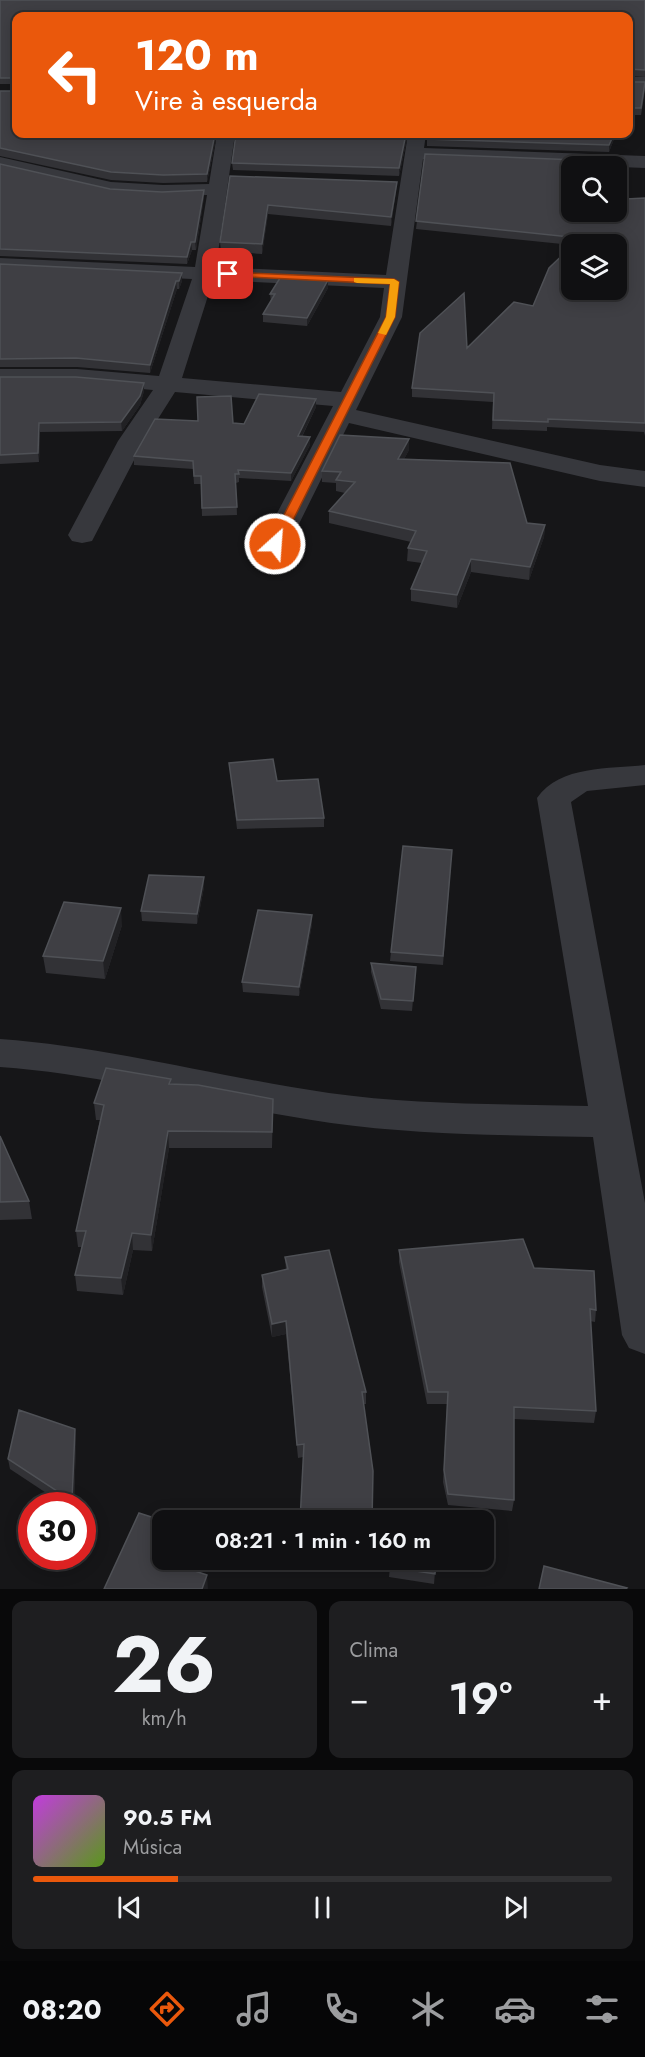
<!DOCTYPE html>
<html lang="pt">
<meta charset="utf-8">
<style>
body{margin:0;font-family:Jost,sans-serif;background:#1e1e20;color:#f1f3f6;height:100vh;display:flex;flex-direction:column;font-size:22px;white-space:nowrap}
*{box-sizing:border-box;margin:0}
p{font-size:20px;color:#9c9d9f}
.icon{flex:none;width:33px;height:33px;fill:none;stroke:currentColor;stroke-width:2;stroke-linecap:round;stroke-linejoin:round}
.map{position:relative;height:1589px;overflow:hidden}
.sheet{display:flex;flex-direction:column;gap:12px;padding:12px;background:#09090a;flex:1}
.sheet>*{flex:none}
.top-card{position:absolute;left:12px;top:12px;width:621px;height:126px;border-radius:12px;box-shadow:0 3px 15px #0003,0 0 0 2px #303032;background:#ea580c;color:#fff;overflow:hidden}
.buttons{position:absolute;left:561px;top:156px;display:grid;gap:12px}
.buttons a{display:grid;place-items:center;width:66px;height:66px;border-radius:12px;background:#101012;box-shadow:0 3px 15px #0003,0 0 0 2px #303032;font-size:30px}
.speed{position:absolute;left:18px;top:1492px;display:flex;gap:12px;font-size:30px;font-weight:700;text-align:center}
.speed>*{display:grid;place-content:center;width:78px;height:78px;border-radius:50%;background:#101012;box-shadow:0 3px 15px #0003,0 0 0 2px #303032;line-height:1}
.speed .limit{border:9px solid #d22;background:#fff;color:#111}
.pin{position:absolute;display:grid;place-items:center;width:51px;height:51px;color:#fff;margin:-26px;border-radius:12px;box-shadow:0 3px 9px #0006}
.me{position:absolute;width:66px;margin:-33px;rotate:26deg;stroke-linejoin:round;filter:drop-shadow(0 0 4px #0008)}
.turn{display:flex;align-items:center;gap:21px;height:126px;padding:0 24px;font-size:27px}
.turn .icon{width:78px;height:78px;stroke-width:2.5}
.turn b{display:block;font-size:42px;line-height:51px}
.big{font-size:45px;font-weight:600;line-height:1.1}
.sheet .card{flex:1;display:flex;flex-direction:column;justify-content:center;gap:9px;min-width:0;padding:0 21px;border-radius:12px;background:#1e1e20}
.sheet .dial{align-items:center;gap:0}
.dial b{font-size:78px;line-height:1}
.song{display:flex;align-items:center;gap:18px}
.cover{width:72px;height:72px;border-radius:9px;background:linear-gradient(135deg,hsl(290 70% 55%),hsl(90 70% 35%))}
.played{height:6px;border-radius:3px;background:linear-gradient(90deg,#ea580c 25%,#303032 25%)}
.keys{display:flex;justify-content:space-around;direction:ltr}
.heat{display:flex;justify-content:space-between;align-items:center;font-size:33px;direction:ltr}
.sheet .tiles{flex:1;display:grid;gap:12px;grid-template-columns:1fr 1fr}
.card:last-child{grid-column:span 2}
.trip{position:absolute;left:152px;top:1510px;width:342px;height:60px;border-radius:12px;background:#101012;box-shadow:0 3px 15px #0003,0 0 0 2px #303032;font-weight:600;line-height:60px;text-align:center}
.tab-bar{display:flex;height:96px;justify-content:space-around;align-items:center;background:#060607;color:#9c9d9f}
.tab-bar .icon{width:42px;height:42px}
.tab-bar .current{color:#ea580c}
.tab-bar b{font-size:27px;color:#f1f3f6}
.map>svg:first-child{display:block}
</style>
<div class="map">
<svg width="645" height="1589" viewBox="0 0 645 1589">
<rect width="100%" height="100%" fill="#161618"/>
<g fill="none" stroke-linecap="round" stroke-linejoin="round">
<!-- street -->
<path fill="#37383d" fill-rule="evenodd" d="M628 77H645V87H628Z
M217 134H235L216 267 386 275 408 134H426L424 148 645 156V168L423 159 402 317 356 410 600 465 645 471V487L600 481 349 423 289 544 285 550 275 552 265 550 261 544 333 406 175 392 144 441 92 541 82 543 72 541 68 535 118 441 153 390 77 383H0V369H77L159 376 192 279 0 270V258L195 267 207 195 163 197 111 194 0 169V157L111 182 163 185 209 184ZM213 280 384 288 380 317 341 392 182 378Z
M645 765V785L587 791 571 802 645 1203V1354L629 1348 622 1335 593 1137C506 1135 417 1135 331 1123 220 1107 112 1075 0 1067V1039C111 1047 218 1077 329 1093 414 1105 502 1104 588 1106L537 798C560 765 610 769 645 765Z"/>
</g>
<!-- wall -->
<path fill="#323236" d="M0 0H645V77L628 76V16L16 84H0Z
M628 82H645V90L641 115H628Z
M0 91 16 134H217L207 182 163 183 111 180 0 156Z
M408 134 399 176 233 170 232 163Z
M427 134H616L609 152 427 146Z
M425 154 603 161V166H572V212H616V185L628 186 626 198H645V436L644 432 547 427V431L492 429 493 402 412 397V388L420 333 464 293 467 348 514 302 533 306 549 268 572 246V290H616V244L572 245 416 229Z
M0 164 110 189 204 197 196 250H192L187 264 0 256Z
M230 176 397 182 396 191 391 226 268 214 262 254 221 251 220 242Z
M0 264 182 281 179 289H177L150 373 77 367H0Z
M328 280V288L307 326 263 322V314L271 301 270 294Z
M0 377 144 391 140 405 122 431 40 432 39 462 0 464Z
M316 407 302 437 310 445 291 481 239 478V482L236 483 237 515 202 516 201 484H194L193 469 134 465V456L233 423 244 424Z
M409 450 404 459 527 523 545 525 544 537 529 580 471 572 457 608 411 601V589L422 563 407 561 408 548 411 542 329 523V511L345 493 336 491V483L322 482V471Z
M229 763 277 781 324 818V827L237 829 230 772Z
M452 850 443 965 390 961 391 952Z
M204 887 197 924 142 921 141 911Z
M312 915V924L299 996 243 992 242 982Z
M122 925 105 979 46 973 43 956Z
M371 963 416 967 412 1011 381 1009 371 972Z
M171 1079V1084L273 1099 272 1148H169L152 1251 133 1250 123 1295 77 1291 75 1275 82 1247H78L76 1231 100 1120H96L94 1103Z
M0 1136 29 1201 32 1219 0 1220Z
M399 1250 534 1268 596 1310 595 1322 590 1321 596 1411 594 1423 514 1419V1500L512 1511 448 1505 443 1482 447 1404H427L399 1262Z
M285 1257 366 1392V1404H364L303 1457 298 1458 286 1334 272 1337 262 1287V1275L286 1270Z
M76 1439 74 1506H66L10 1469 8 1459Z
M436 1560 434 1584 389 1577 390 1567Z"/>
<!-- shaded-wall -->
<path fill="#212124" d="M215 134H217L207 182V174Z
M406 134H408L399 176V168Z
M614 134H616L609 152V145Z
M397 182 396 191 391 226V217Z
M204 190V197L196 250 195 242Z
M268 205V214L262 254V244Z
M191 242 192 250 187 264V257Z
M182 273V281L179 289V281Z
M328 280V288L307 326V318Z
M176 281 177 289 150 373V365Z
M144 383V391L140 405 122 431 121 422Z
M316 399V407L298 444V436Z
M39 423 40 432 39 462 38 453Z
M310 437V445L291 481V473Z
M409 439V450L398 470V459Z
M545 525 544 537 529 580 530 567Z
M471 559V572L457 608V595Z
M204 877V887L197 924V914Z
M121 908 122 925 105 979 103 961Z
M312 915V924L299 996V987Z
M273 1099V1116L272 1148V1132Z
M168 1131 169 1148 152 1251 151 1235Z
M132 1233 133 1250 123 1295 121 1278Z
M286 1321V1334L272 1337V1324Z
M75 1429 76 1439 74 1506H73L72 1501Z
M207 1575 208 1589H202Z"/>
<!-- building -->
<path fill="#3f3f44" stroke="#4f5156" stroke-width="1.5" d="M0 0H645V70L628 69V16H16V78H0Z
M628 82H645L641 108H628Z
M0 91H16V134H215L207 174 163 175 111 172 0 148Z
M236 134H406L399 168 232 163Z
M427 134H614L609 145 427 139Z
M425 154 603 161 601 166H572V212H616V185L628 186 626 199 645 198V423L548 419V422L493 420 494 393 412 388 420 333 464 293 467 348 514 302 533 306 549 268 572 246V290H616V244H573L580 238 416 221Z
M0 164 110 189 162 192 204 190 195 242H191L187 257 0 249Z
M230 176 397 182 391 217 268 205 262 244 220 242Z
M0 264 182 273 179 281H176L150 365 76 358 0 359Z
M280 278 328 280 307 318 263 314 275 294H270Z
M0 377H76L144 383 140 396 121 422 39 423 38 453 0 455Z
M259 394 316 399 298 436 310 437 291 473 238 470 239 474H235L237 507 202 508 201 476H194L193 461 134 456 155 419 198 421 197 397 231 396 233 423 244 424Z
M340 435 409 439 398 459 510 463 527 523 545 525 530 567 471 559 457 595 411 589 427 551 408 548 416 531 329 511 355 482 336 480 341 472 322 471Z
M273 759 277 781 318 779 324 818 237 820 229 763Z
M403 846 452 850 443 956 391 952Z
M149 875 204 877 197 914 141 911Z
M64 902 121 908 103 961 43 956Z
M258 910 312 915 299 987 242 982Z
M371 963 416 967 413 1001 381 999Z
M106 1068 171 1079 169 1084 198 1085 273 1099 272 1132 168 1131 151 1235 132 1233 121 1278 75 1275 86 1231H76L104 1105 94 1103Z
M0 1136 29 1201 0 1202Z
M523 1239 534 1268 594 1271 596 1310 590 1309 596 1411 514 1407V1500L448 1494 444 1470 448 1392H428L399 1250Z
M329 1250 366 1392H362L373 1471 372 1521H300L304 1444 297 1445 286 1321 272 1324 262 1275 288 1269 285 1257Z
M19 1410 75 1429 72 1501 8 1459Z
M139 1513 164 1521H162V1560L207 1575 202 1589H104Z
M396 1515 440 1520V1521H396Z
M391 1560H436L435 1574 390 1567Z
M544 1566 627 1588 626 1589H539Z"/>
<!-- route -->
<path fill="#ea580c" stroke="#983908" stroke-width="1.5" d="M225 272 394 279 399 282 395 317 281 544 275 548 269 544 386 317 390 284 228 276H225Z"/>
<!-- slow -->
<path fill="#f59e0b" d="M354 278 394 279 399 282 395 317 386 335 378 333 386 317 390 284 357 283 354 282Z"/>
</svg>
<div class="buttons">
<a><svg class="icon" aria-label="search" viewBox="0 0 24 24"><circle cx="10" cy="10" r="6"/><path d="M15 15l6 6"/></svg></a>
<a><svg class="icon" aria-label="layers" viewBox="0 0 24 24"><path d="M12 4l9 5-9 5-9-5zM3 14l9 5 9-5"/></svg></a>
</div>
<div class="speed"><div class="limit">30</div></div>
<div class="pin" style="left:228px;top:274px;background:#d93025"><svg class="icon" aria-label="arrive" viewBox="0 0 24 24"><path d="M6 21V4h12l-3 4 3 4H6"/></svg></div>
<svg class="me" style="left:275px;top:544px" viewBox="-20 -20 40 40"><circle r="17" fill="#ea580c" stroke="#fff" stroke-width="3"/><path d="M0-11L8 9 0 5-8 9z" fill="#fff"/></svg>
<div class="trip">08:21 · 1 min · 160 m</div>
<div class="top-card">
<div class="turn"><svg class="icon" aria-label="left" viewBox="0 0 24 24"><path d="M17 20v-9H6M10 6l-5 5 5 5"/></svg><div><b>120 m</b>Vire à esquerda</div></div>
</div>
</div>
<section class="sheet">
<div class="tiles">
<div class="card dial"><b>26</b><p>km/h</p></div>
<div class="card"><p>Clima</p>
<div class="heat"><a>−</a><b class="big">19°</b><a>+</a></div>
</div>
<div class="card">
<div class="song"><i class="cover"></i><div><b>90.5 FM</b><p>Música</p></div></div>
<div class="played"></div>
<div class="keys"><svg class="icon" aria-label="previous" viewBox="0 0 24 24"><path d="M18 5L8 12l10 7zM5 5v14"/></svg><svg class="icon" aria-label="pause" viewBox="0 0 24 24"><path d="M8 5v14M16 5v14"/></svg><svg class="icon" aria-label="next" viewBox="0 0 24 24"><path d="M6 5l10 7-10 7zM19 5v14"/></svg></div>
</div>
</div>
</section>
<nav class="tab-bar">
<b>08:20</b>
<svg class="icon current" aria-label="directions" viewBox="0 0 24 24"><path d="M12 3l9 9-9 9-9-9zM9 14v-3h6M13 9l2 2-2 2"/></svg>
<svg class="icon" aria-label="music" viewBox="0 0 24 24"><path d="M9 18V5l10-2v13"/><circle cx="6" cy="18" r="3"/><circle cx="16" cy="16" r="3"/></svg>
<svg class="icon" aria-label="phone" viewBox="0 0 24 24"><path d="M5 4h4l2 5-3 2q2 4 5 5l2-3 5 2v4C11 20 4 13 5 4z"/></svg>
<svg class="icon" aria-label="climate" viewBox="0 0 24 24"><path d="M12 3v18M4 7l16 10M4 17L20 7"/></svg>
<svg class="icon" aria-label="car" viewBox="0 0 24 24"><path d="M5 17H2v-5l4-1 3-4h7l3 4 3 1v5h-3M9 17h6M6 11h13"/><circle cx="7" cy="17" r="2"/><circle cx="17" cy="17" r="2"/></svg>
<svg class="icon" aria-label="filters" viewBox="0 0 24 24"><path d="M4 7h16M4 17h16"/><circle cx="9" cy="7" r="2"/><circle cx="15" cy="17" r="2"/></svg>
</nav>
